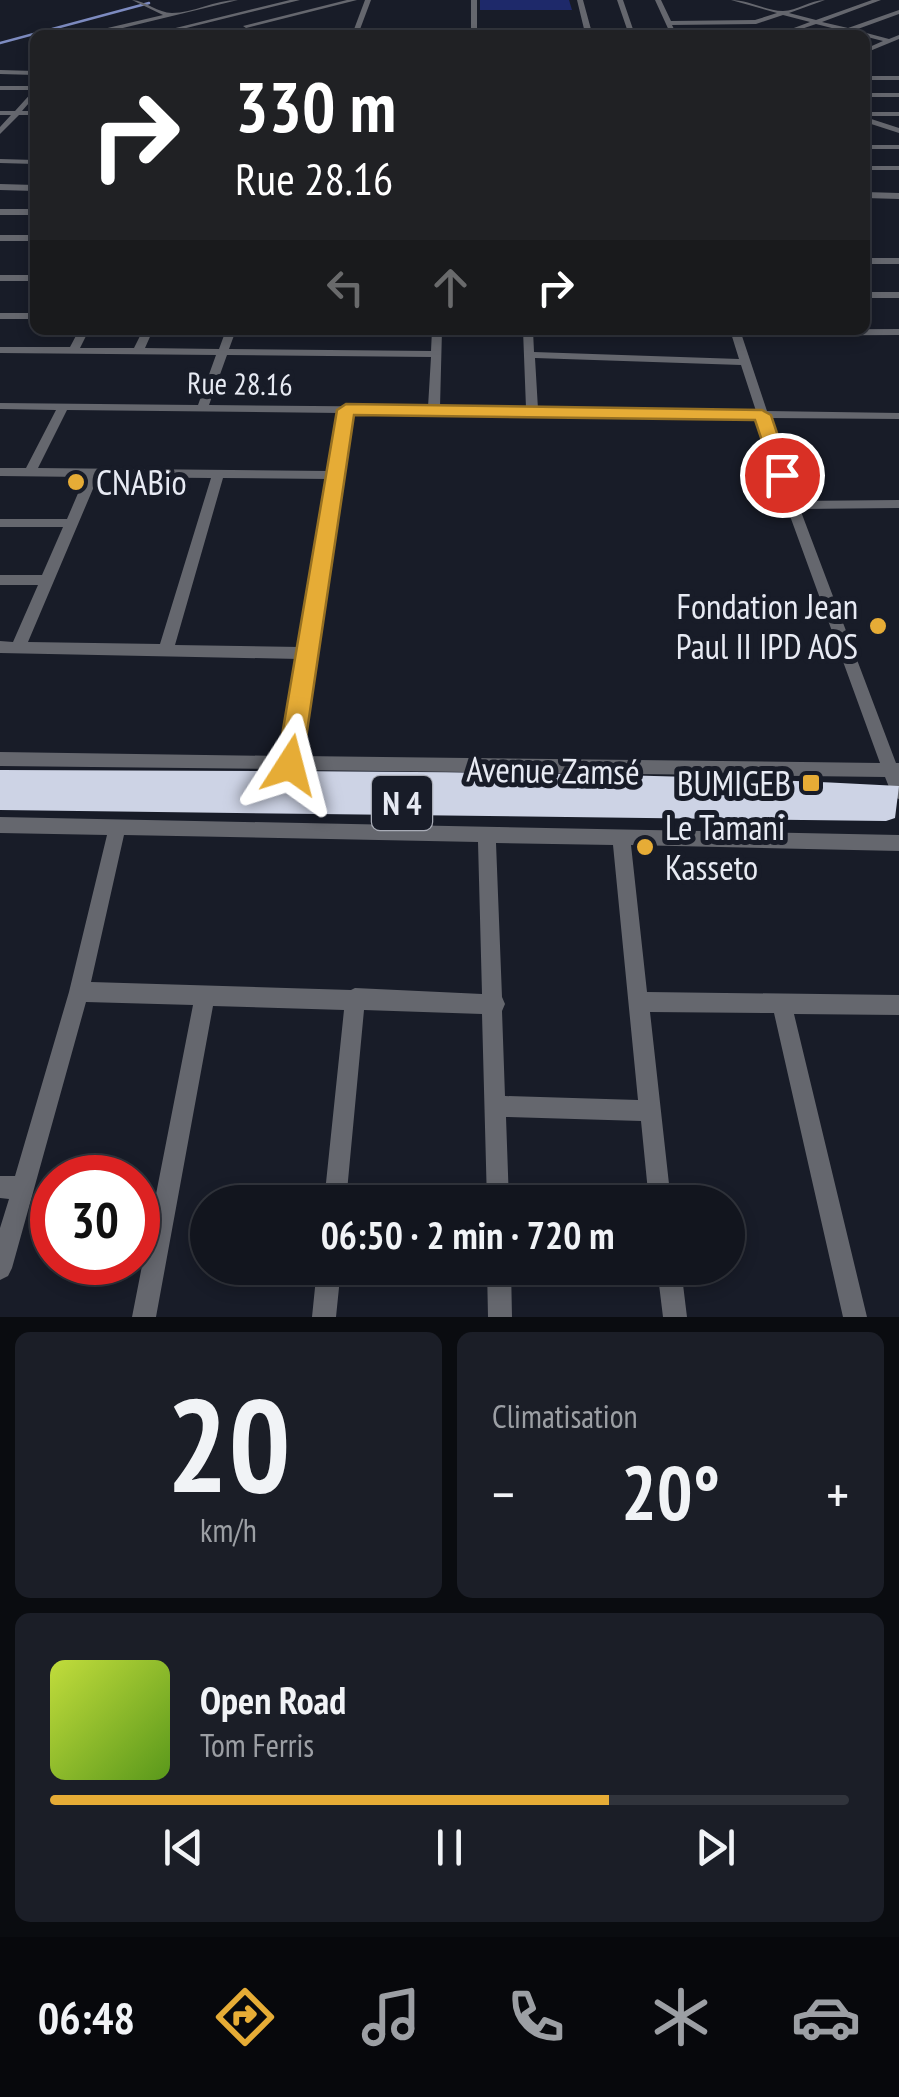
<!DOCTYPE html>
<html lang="fr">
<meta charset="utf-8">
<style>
body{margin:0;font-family:"PT Sans Narrow",sans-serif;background:#1b1e27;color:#f1f3f6;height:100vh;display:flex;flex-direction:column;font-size:38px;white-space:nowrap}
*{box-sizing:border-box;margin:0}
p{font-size:32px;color:#9c9fa4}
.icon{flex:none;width:55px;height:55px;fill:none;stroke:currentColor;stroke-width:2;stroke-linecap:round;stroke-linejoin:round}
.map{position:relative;height:1317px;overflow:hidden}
.drawer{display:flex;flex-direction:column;gap:15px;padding:15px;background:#0a0c10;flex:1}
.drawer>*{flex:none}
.top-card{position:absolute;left:30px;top:30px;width:840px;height:305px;border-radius:15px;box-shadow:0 5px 15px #0003,0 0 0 2px #31343c;background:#202124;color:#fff;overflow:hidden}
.speed{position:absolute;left:30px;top:1155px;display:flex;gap:20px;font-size:50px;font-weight:700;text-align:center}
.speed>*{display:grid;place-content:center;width:130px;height:130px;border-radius:50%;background:#12151e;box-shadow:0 5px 15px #0003,0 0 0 2px #31343c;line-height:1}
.speed .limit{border:15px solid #d22;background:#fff;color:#111}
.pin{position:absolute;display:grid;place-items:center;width:85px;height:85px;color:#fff;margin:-42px;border:5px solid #fff;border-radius:50%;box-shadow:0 2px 10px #0007}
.me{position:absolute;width:110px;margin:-55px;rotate:9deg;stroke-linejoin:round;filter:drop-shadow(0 0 8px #0008)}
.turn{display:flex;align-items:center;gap:35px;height:210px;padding:0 40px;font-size:45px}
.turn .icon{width:130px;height:130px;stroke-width:2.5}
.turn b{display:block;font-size:70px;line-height:85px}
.lanes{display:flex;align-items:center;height:95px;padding:0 40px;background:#0003;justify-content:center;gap:50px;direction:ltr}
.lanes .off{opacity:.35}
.big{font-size:75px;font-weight:700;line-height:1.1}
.drawer .card{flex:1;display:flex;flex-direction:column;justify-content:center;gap:15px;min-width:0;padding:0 35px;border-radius:15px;background:#1b1e27}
.drawer .dial{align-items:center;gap:0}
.dial b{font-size:130px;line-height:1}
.song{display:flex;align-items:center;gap:30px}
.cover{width:120px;height:120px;border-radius:15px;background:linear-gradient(135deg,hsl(70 70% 55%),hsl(90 70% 35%))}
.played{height:10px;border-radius:5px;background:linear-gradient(90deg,#e6ac36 70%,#31343c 70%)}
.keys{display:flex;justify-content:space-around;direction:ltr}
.heat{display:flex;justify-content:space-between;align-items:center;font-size:55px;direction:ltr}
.drawer .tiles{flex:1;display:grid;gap:15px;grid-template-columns:1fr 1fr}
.card:last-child{grid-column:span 2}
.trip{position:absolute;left:190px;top:1185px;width:555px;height:100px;border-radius:50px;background:#12151e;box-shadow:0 5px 15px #0003,0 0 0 2px #31343c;font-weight:700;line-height:100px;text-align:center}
.tabs{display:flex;height:160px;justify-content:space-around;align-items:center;background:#07080c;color:#9c9fa4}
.tabs .icon{width:70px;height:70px}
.tabs .current{color:#e6ac36}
.tabs b{font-size:45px;color:#f1f3f6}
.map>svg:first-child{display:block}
</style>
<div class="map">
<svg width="899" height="1317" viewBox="0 0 899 1317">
<rect width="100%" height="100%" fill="#181c28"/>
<!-- green -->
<path fill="#1e296a" d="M480 0H569L572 10H480Z"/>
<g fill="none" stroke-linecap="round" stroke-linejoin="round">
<!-- stream -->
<path stroke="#7d8bc0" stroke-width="2.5" d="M0 43 149 3"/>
<!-- minor -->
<path fill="#65676e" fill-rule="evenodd" d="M132 0C146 1 158 13 172 13 193 13 215 0 238 0L94 35 99 30 163 15Z
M290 0H300L158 35H147Z
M347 0H357L246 28 243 26Z
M365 0H371L359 32H471V0H477V32L585 33 577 0H583L592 33 614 35 214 33 353 32Z
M617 0H623L635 35H629Z
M655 0H661L671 21 755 20 777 13 731 0C749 0 766 11 783 11 797 11 810 0 825 0L789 13 816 20 872 0H881L822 22 848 28 899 10V14L855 30 889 39 899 35V39L865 53V49L883 41 816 24 784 35H775L810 22 783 15 756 24 672 25 677 35H671Z
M0 70 35 71V75L0 74Z
M865 76H899V80H865Z
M0 86H35V96L22 111H35V115H19L0 134V127L11 115H0V111H15L34 90H0Z
M865 93H899V97H865Z
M868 112H899V116H865Z
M865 117 899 128V133L865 122Z
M865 145H899V149H865Z
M0 159 35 160V164L0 163Z
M865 166H899V170H865Z
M0 184 35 185V191L0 190Z
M865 192 899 193V199L865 198Z
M0 209H35V215H0Z
M0 235H35V241H0Z
M865 258H899V264H865Z
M0 275H35V281H0Z
M865 292H899V298H865Z
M0 313H35V319H0Z
M899 329V335L742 336 767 411 899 413V419L769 418 797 501 899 500V508L800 509 896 763H899V799L893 797 885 777 295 770 289 772 283 769 0 766V752L282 756 299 659 0 653V641L13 642 38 585H0V575H42L63 527H0V519H67L85 477 0 476V468H26L56 410 0 409V403L198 405 216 355 0 353V347H70L79 330H89L80 348H134L143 330H153L145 348 219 349 226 330H236L229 349 431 351 432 330H442L440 407 526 408 523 330H533L534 352 739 359 730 330ZM227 355 431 357 428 407 209 405ZM535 358 741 365 756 411 538 409ZM67 410 340 413 330 471 38 468ZM351 413 758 418 786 505 880 763 299 756ZM98 477 211 478 160 644 28 642ZM223 478 329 479 300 647 175 645Z
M0 817 899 835V851L631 845 647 992 899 995V1015L794 1014 867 1317H843L774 1013 650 1012 671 1202H649L641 1121 506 1117 509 1202H487L482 1014 364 1010 346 1202H324L344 1010 213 1006 156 1317H132L193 1005 86 1002 12 1268 8 1276 0 1280V1228L9 1199 0 1198V1176H15L69 992 107 835 0 833ZM124 835 478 842 482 994 355 988 351 990 91 982ZM496 843 613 845 638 1100 505 1096 502 1011 505 1004 502 997Z
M317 1268H341L336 1317H312Z
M487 1268H511L512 1317H488Z
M657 1268H681L687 1317H663Z"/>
<!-- highway -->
<path fill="#cdd3e5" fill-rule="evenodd" d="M0 770C300 772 599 769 899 786L895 818 886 821 0 810Z"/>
</g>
<!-- route -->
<path fill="#e6ac36" stroke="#967023" stroke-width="2.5" d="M346 404 762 410 771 415 791 475 789 479H775L755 420 354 415 302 765 298 772 290 775 281 772 277 765 337 410Z"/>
<!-- markers -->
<g fill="#e6ac36" stroke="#181c28" stroke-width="4">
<circle cx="76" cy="482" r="10"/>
<circle cx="878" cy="626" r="10"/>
<rect x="801" y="773" width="20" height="20" rx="5"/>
<circle cx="645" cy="847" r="10"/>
</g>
<g text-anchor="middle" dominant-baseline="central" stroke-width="10" stroke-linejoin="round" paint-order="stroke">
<!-- far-street labels -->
<g font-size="30" fill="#e7eaf3" stroke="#181c28">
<text transform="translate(240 383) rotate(1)">Rue 28.16</text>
</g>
<!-- shield labels -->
<rect fill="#181c28" stroke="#a9acb6" stroke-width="2.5" x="372" y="776" width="60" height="54" rx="8"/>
<g font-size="32" font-weight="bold" fill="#e7eaf3">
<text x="402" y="803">N 4</text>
</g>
<!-- poi labels -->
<g font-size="35" fill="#e7eaf3" stroke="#181c28" text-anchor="start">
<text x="96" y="482">CNABio</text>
<text x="858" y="606" text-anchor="end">Fondation Jean<tspan x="858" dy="40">Paul II IPD AOS</tspan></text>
<text x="791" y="783" text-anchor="end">BUMIGEB</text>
<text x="665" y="827">Le Tamani<tspan x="665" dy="40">Kasseto</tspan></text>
</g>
<!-- street labels -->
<g font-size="35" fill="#e7eaf3" stroke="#181c28">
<text transform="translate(553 770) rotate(1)">Avenue Zamsé</text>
</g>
</g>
</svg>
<div class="speed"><div class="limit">30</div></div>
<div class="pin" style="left:782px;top:475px;background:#d93025"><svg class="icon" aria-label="arrive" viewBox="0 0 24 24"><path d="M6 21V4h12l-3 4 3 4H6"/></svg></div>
<svg class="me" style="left:290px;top:765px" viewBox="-20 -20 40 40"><path d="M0-17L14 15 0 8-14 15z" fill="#e6ac36" stroke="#fff" stroke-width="4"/></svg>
<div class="trip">06:50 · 2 min · 720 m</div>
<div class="top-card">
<div class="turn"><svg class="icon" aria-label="right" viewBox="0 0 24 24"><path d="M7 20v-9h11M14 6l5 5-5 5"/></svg><div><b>330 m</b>Rue 28.16</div></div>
<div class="lanes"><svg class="icon off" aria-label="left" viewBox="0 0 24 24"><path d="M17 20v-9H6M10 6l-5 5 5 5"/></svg><svg class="icon off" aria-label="ahead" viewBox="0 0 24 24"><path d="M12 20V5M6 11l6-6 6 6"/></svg><svg class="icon" aria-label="right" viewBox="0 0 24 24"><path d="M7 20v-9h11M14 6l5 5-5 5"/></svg></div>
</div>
</div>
<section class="drawer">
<div class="tiles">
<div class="card dial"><b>20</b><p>km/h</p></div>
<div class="card"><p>Climatisation</p>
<div class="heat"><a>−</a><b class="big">20°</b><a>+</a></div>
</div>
<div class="card">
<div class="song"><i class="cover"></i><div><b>Open Road</b><p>Tom Ferris</p></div></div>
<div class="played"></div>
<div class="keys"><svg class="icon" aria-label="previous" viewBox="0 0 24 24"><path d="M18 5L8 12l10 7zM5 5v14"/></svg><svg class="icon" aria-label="pause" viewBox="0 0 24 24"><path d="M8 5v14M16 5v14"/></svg><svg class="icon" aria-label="next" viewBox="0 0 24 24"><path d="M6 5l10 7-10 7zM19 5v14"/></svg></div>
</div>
</div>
</section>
<nav class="tabs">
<b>06:48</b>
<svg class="icon current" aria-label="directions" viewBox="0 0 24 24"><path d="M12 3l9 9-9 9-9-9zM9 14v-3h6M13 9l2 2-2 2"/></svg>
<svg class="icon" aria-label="music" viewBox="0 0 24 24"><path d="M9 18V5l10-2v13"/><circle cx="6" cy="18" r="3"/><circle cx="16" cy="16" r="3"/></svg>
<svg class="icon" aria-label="phone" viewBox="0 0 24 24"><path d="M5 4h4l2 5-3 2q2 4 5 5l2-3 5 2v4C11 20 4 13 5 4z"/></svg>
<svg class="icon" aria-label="climate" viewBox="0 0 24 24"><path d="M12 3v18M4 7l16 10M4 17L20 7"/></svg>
<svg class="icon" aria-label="car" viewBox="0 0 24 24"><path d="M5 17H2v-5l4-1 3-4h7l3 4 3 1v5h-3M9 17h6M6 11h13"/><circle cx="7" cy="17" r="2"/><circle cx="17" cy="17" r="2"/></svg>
</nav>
